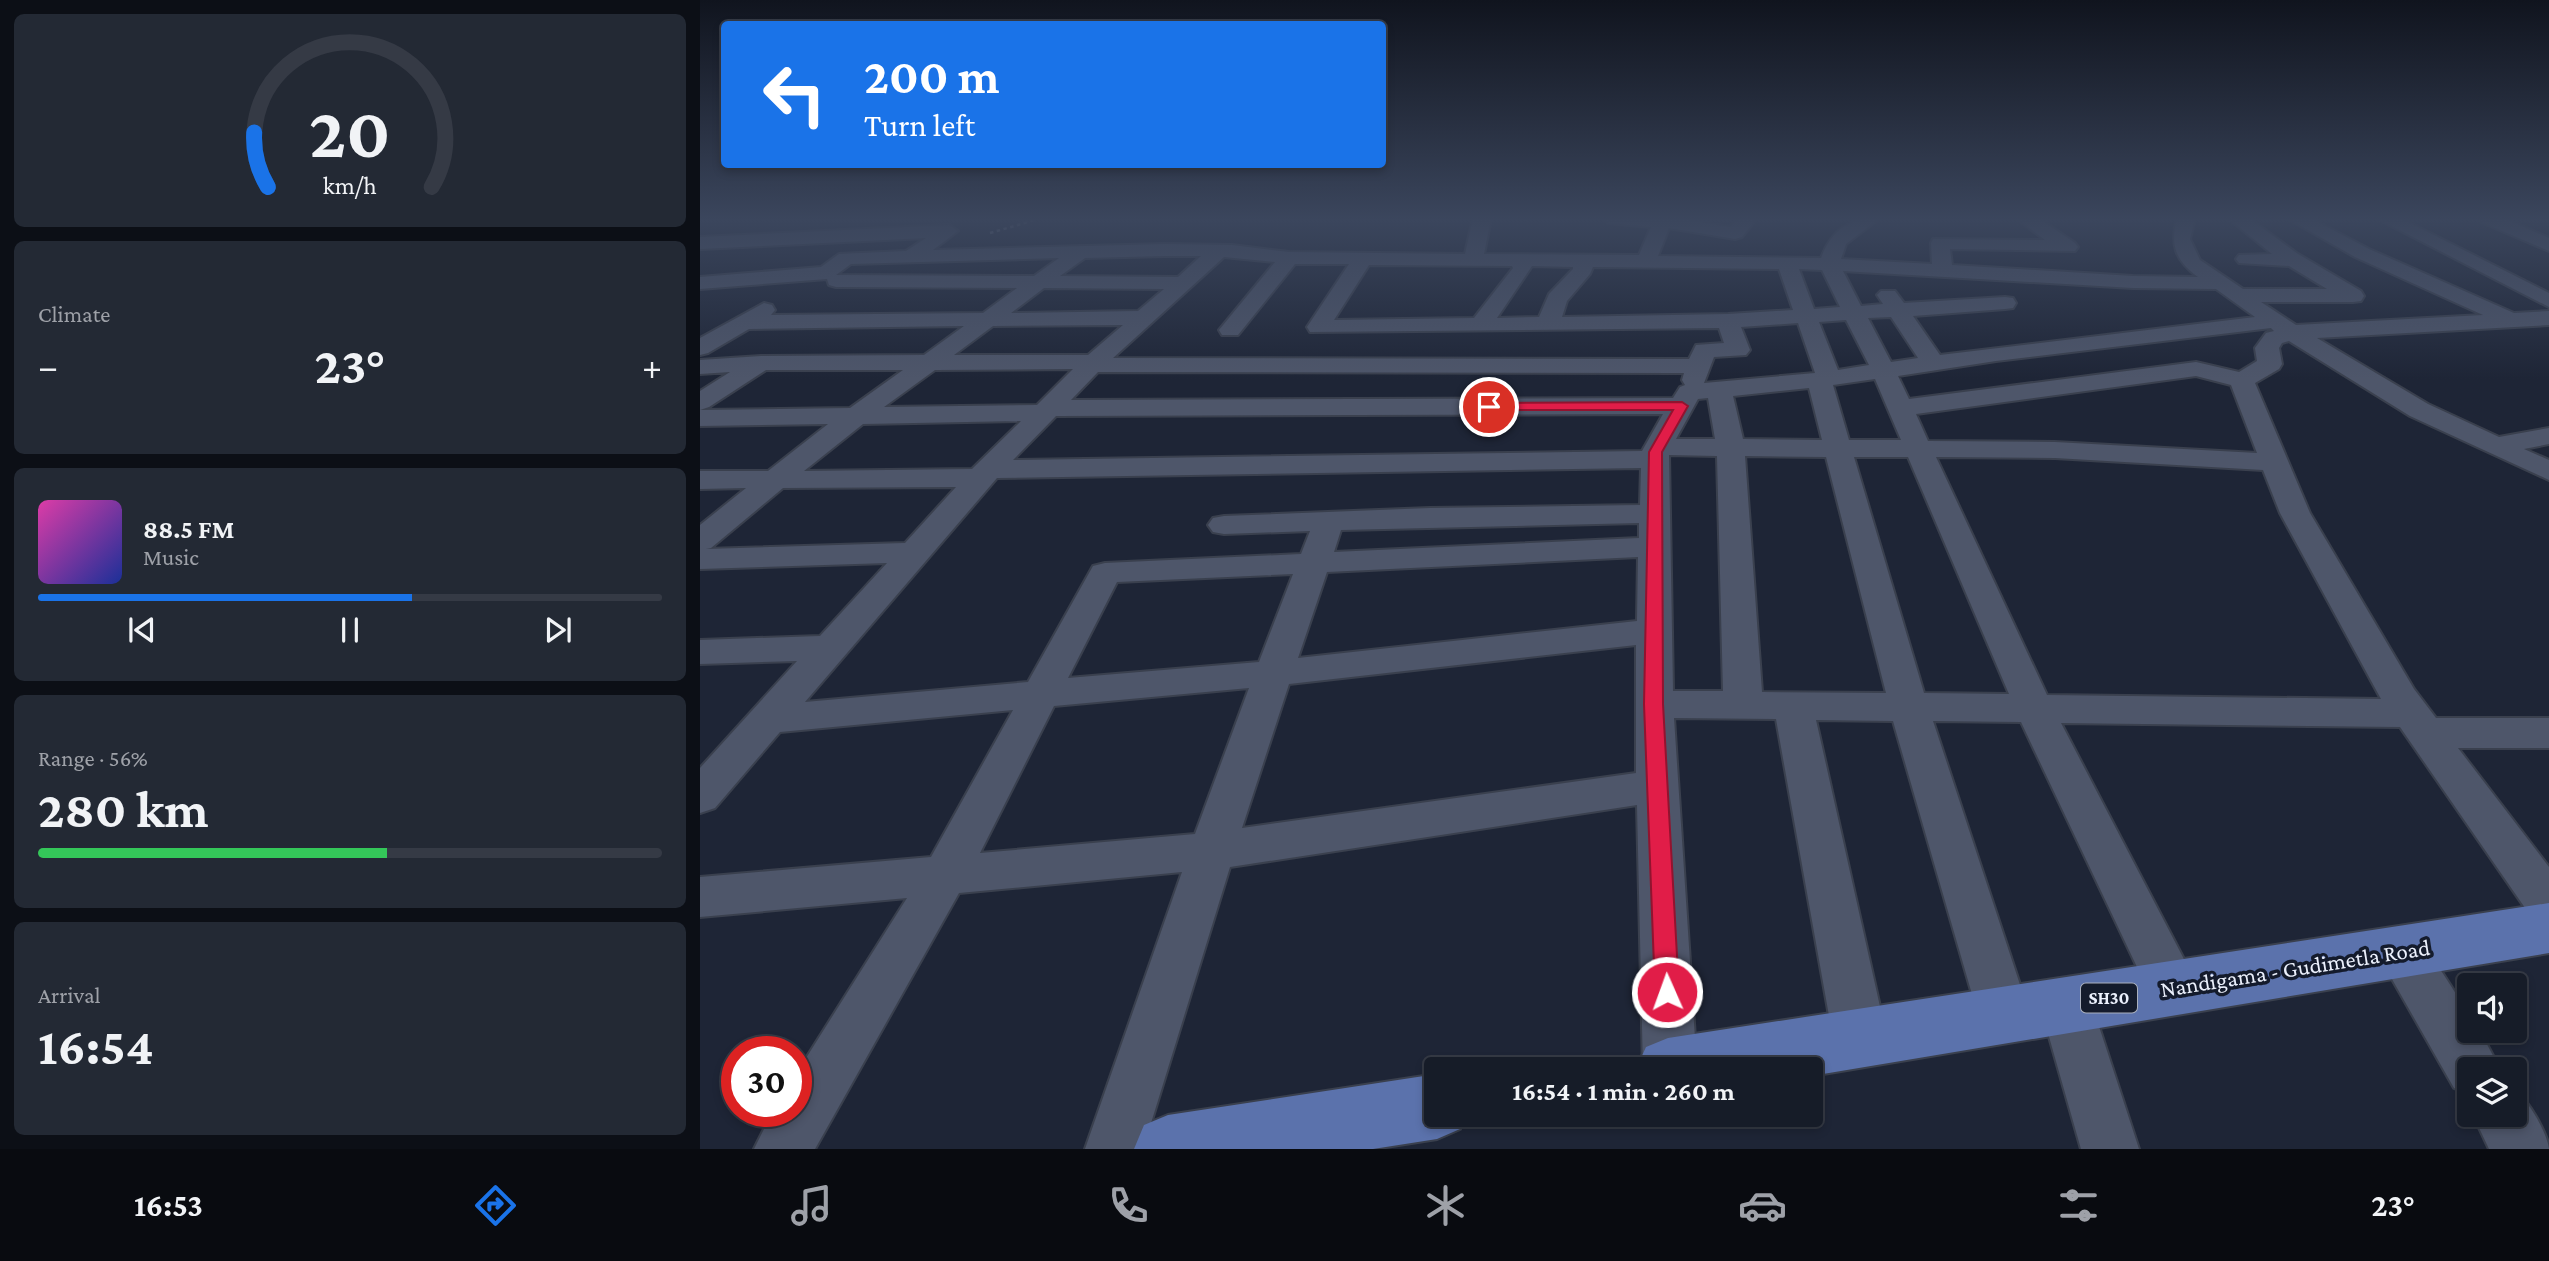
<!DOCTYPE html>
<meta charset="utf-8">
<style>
body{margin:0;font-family:"Crimson Pro",serif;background:#232934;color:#f1f3f6;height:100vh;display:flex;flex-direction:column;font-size:26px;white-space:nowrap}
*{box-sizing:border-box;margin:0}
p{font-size:23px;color:#9ea1a8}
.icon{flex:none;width:38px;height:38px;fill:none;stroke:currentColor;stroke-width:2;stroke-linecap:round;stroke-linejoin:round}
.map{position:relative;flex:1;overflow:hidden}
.panel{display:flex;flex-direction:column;gap:14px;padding:14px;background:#0c0f16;width:700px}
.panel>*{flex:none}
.top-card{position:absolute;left:21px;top:21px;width:665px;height:147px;border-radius:7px;box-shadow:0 4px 10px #0003,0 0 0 2px #353a45;background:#1a73e8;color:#fff;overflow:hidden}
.buttons{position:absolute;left:1757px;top:973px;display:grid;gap:14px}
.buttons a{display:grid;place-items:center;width:70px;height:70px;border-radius:7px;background:#161c28;box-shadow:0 4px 10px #0003,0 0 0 2px #353a45;font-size:35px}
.speed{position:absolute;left:21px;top:1036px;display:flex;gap:14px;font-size:35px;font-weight:700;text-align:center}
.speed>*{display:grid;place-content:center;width:91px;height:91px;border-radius:50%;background:#161c28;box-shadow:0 4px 10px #0003,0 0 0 2px #353a45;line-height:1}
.speed .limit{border:10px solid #d22;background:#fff;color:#111}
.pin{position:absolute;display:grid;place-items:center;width:60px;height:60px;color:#fff;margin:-30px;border:4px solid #fff;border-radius:50%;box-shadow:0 2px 7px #0007}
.me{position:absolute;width:77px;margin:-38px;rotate:358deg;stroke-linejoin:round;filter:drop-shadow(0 0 5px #0008)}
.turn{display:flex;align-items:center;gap:24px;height:147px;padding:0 28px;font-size:32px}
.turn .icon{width:91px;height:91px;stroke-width:2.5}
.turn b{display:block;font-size:49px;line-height:60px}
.big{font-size:52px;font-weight:700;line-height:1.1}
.panel .card{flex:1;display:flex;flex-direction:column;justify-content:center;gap:10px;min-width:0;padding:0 24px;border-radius:10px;background:#232934}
.panel .dial{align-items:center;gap:0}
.dial svg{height:182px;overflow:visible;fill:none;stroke:#353a45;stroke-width:7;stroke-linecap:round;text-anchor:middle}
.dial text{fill:#f1f3f6;stroke:none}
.song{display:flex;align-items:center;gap:21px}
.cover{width:84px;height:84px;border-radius:10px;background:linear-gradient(135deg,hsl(320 70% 55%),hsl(230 70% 35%))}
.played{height:7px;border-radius:4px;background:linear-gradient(90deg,#1a73e8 60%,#353a45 60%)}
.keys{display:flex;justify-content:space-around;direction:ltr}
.heat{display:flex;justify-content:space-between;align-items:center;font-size:38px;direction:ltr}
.charge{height:10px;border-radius:5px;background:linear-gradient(90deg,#34c759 56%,#353a45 0)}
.trip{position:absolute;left:724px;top:1057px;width:399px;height:70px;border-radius:7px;background:#161c28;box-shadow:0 4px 10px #0003,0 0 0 2px #353a45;font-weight:700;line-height:70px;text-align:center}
.tab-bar{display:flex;height:112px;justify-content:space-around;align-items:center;background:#090b10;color:#9ea1a8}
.tab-bar .icon{width:49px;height:49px}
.tab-bar .on{color:#1a73e8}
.tab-bar b{font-size:32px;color:#f1f3f6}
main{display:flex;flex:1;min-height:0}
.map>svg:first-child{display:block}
</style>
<main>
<section class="panel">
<div class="card dial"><svg viewBox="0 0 100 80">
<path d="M14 69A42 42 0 1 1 86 69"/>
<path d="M14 69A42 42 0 0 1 8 45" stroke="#1a73e8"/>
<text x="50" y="56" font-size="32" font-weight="700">20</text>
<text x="50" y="72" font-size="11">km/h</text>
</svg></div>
<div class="card"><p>Climate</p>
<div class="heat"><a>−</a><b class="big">23°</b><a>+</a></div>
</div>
<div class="card">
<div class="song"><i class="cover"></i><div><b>88.5 FM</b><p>Music</p></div></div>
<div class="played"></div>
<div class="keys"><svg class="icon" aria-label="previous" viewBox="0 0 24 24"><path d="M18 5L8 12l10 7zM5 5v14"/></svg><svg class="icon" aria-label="pause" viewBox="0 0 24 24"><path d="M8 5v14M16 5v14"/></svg><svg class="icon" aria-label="next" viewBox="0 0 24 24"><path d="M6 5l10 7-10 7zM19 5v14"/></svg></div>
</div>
<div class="card"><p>Range · 56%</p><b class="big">280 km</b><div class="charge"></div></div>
<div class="card"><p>Arrival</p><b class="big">16:54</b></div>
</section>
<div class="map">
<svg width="1849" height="1149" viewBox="0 0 1849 1149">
<rect width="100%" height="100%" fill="#1e2536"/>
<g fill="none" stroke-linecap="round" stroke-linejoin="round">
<defs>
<path id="minor" d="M773 218H791L784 254 939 255 951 227 909 223 900 218H974L1030 227 1038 218H1057L1042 237 1035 239 969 228 958 256 1121 258C1132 229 1150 218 1180 218L1146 244 1141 259 1232 264 1231 243 1233 239 1345 240 1316 218H1338L1375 243 1378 247 1375 251 1250 249 1252 265 1433 276 1498 277C1475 260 1470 245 1477 218H1495L1490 239 1500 260 1543 289H1627L1589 266 1539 263 1536 259 1539 255 1572 254 1529 219 1549 218 1598 254 1661 291 1664 296 1661 301 1653 302H1561L1596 325 1783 315 1655 257 1587 218H1610L1669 249 1814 313 1849 311V325L1617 338 1728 404 1799 437 1849 428V444L1824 449 1849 460V480L1710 416 1589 341 1582 343 1579 348 1582 364 1579 369 1555 383 1610 513 1714 689 1736 718H1849V748H1758L1849 867V924L1832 918 1700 727 1361 723 1499 988 1491 1005 1473 1012 1455 1005 1321 722 1233 721 1330 1015 1322 1032 1304 1040 1286 1032 1278 1015 1193 721 1116 720 1187 1038 1179 1056 1160 1064 1141 1056 1133 1038 1076 719 974 718 997 1069H943L937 805 530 867 443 1149H385L482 872 259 893 115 1149H54L73 1111H96V1074L207 898 0 917V877L231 857 313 710 80 732 15 808 0 813V768L97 661 0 664V640L120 636 187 563 0 569V525L46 488 0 489V471H68L128 424 0 426V410L150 408 203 370H66L9 407 0 410V391L30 372 0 374V360L61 356 224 355 264 326 49 329 8 353 0 355V338L64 303 72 305 75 310 71 315 283 313 317 288 136 287 129 285 127 279 0 289V277L121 267 139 254 206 251 226 238 0 249V237L249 225 258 231 233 250 465 244 532 245 589 252 765 254ZM465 256H501L478 277 360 276 385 258ZM524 257 575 262 519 330 522 335H538L595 264H649L607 327 610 332 1019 328 1024 343 996 345 989 359 413 358ZM359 258 334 276 136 275 151 264ZM669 265 812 266 813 268 774 318 634 320ZM832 266 873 267V269L849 294 839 317 797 318ZM893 267 1079 269 1093 310 1028 314 862 317 867 301 890 274ZM1099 269 1122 270 1140 307 1114 309ZM1143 271 1433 288 1516 289 1555 317 1240 355 1213 316 1305 309 1313 308 1316 303 1313 298 1305 297 1204 303 1195 291H1181L1177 295 1183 304 1161 306ZM344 288 464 289 438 311 311 313ZM1191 317 1218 358 1191 362 1168 318ZM1146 320 1169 365 1138 370 1119 322ZM1098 323 1115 373 1004 383 1014 357 1046 355 1050 350 1041 327ZM423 325 388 355H254L293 326ZM1571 328 1574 331 1566 333 1555 348 1557 361 1539 372 1496 362 1209 399 1198 376 1296 361ZM373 369 337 405 184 407 235 370ZM398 372 984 373 982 380 985 385 980 387 973 398 371 400ZM1496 376 1531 385 1557 453 1355 442 1228 441 1216 414ZM1175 379 1201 440H1149L1133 385ZM1109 388 1122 440 1043 439 1033 396ZM1008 398 1015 439H976L998 399ZM963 414 942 451 313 460 356 416ZM321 421 272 469 104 471 163 424ZM969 455 1017 456 1023 691H973ZM1045 456 1126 457 1186 693 1062 692ZM1154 457H1208L1309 694 1224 693ZM1236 457 1355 458 1563 470 1580 513 1681 699 1347 695ZM941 468 940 505 730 508 524 516 513 518 508 525 513 532 524 534 610 531 601 554 405 563 393 566 328 682 105 702 297 478ZM256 487 205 543 6 549 11 548 83 488ZM939 523V538L634 552 641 530ZM938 557 937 621 598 658 627 572ZM593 574 559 662 368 678 417 582ZM936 645V773L542 828 589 684ZM549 688 495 834 280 853 354 706Z
M1676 218H1700L1849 293V307Z
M1778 218H1803L1849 238V251L1781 222Z
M1701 929 1718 935 1769 1014V1031H1780L1800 1069H1769V1094L1754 1088 1676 951 1684 935Z
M1366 981 1384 988 1392 1005 1439 1149H1381L1340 1005 1348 988Z
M1815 1092C1828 1098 1848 1135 1849 1149H1789L1773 1115H1815Z"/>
<path id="major" d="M1849 903V953L1111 1076V1069H936L946 1047 968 1038Z
M737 1074V1115H766L760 1129 737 1139 673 1149H434L444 1125 468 1115Z"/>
</defs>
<!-- minor casing -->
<use href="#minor" stroke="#3a404e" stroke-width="4"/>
<!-- major casing -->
<use href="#major" stroke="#3a404e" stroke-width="4"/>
<!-- path -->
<path stroke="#868c9a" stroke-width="2.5" stroke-dasharray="3.5 3.5" stroke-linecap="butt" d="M290 233 342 218"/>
<!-- minor -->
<use href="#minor" fill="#4e566a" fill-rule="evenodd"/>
<!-- major -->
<use href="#major" fill="#5b72ac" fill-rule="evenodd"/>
</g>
<!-- sky -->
<linearGradient id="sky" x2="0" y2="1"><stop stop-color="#10141e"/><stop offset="0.58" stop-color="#3b465d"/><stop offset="1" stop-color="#3b465d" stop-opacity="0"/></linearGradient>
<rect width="1849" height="379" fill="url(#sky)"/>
<!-- route -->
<path fill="#e11d48" stroke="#92132f" stroke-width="2" d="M982 402 988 406 962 452 963 704 979 992 976 1000 967 1003 958 1000 955 992 944 704 949 452 973 410H789L783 407 789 403Z"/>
<g text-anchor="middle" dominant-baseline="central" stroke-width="7" stroke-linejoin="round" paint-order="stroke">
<!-- shield labels -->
<rect fill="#141b2c" stroke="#aab0be" stroke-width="2" x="1381" y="983.5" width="56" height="29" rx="5"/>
<g font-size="18" font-weight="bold" fill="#ebf0fc">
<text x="1409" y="998">SH30</text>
</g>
<!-- near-street labels -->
<g font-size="23" fill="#ebf0fc" stroke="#141b2c">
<text transform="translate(1595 968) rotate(-9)">Nandigama - Gudimetla Road</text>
</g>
</g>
</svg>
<div class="buttons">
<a><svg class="icon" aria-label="sound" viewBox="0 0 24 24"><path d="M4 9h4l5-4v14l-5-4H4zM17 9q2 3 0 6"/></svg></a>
<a><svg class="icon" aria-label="layers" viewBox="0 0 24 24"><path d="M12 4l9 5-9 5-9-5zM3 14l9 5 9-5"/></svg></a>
</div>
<div class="speed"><div class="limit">30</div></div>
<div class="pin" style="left:789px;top:407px;background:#d93025"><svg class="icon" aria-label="arrive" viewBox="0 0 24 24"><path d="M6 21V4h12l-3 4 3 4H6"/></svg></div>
<svg class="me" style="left:967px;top:992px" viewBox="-20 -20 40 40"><circle r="17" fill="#e11d48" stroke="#fff" stroke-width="3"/><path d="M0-11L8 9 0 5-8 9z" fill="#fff"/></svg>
<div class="trip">16:54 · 1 min · 260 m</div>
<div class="top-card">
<div class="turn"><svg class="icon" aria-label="left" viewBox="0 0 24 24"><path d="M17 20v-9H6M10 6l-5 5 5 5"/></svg><div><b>200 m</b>Turn left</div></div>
</div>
</div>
</main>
<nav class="tab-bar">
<b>16:53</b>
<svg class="icon on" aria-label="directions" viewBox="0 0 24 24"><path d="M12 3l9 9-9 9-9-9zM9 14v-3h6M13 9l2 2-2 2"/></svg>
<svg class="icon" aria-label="music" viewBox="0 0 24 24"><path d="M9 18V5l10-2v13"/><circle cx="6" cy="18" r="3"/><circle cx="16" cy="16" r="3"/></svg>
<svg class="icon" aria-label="phone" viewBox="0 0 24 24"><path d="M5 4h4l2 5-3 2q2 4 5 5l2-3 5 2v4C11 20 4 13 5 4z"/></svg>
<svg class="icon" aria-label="climate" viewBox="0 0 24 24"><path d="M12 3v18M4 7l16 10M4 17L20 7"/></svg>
<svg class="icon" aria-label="car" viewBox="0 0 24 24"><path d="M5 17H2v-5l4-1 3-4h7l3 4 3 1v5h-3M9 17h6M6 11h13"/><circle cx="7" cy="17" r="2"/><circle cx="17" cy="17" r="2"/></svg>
<svg class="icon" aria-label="filters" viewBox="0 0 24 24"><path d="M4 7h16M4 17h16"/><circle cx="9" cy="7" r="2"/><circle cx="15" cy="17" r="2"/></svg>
<b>23°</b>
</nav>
